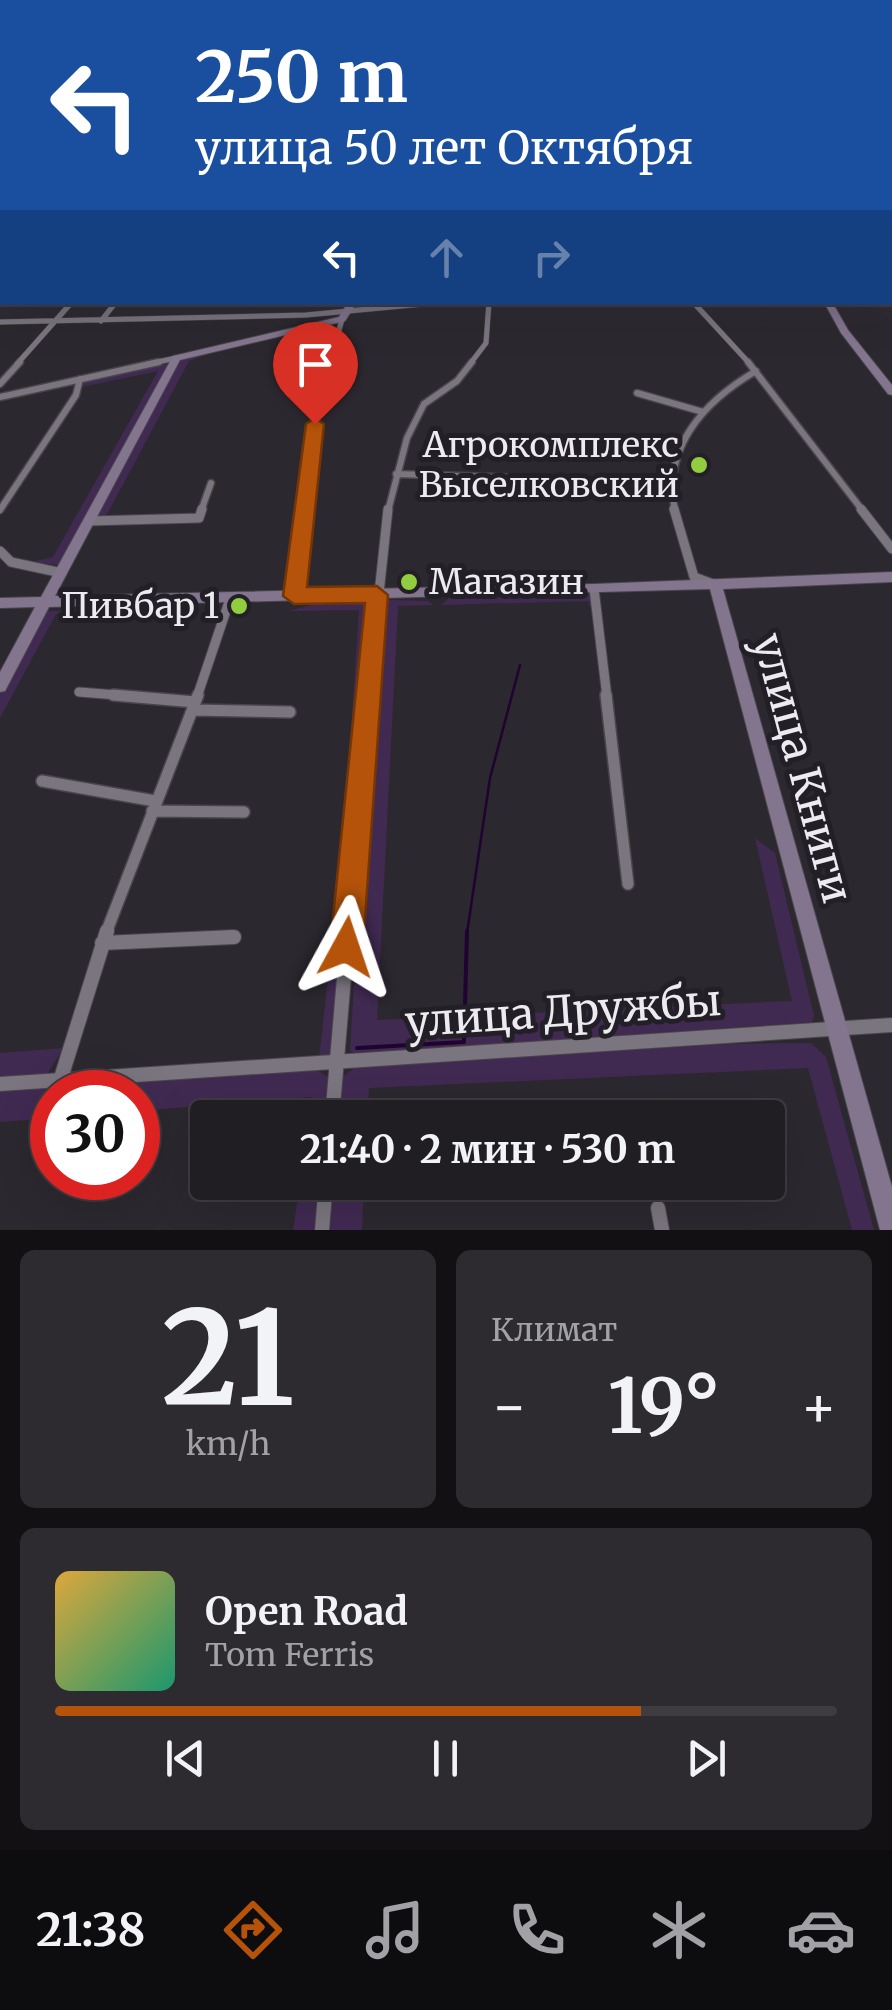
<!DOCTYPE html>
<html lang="ru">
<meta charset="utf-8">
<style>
body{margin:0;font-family:Merriweather,serif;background:#2d2b30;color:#f1f3f6;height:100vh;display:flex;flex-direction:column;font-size:38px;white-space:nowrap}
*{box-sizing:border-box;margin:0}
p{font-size:32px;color:#a2a2a6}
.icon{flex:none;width:55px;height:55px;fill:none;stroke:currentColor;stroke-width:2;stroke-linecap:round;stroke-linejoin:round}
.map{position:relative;height:1230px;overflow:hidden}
.panel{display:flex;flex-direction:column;gap:20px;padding:20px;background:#121013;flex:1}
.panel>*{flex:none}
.top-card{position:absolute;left:0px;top:0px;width:892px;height:305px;box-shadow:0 10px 40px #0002,0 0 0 2px #3e3c41;background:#1a4fa0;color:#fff;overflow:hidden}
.speed{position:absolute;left:30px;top:1070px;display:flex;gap:20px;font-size:50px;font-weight:700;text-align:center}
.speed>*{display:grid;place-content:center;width:130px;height:130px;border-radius:50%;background:#211e23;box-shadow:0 10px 40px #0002,0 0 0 2px #3e3c41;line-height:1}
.speed .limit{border:15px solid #d22;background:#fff;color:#111}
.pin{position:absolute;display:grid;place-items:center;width:85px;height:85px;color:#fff;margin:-102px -42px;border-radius:50% 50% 50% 0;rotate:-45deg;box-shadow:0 0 10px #0007}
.pin .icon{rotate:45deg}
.me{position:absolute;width:110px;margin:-55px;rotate:5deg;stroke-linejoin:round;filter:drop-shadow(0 0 8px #0008)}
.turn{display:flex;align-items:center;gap:35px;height:210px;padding:0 30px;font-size:45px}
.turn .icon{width:130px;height:130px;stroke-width:2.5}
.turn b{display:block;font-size:70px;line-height:85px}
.lanes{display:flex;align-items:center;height:95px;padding:0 30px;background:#0003;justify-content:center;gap:50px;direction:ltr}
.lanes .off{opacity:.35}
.big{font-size:75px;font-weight:700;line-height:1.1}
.panel .tile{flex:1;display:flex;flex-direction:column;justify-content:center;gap:15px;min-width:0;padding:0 35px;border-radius:15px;background:#2d2b30}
.panel .dial{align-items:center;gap:0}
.dial b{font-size:130px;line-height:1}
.song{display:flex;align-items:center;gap:30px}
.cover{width:120px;height:120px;border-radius:15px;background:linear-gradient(135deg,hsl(40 70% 55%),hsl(160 70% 35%))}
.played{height:10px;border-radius:5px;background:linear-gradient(90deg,#b45309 75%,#3e3c41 75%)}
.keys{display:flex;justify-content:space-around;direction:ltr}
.heat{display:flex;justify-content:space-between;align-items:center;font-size:55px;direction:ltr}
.panel .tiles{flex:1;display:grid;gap:20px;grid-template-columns:1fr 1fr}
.tile:last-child{grid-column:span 2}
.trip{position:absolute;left:190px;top:1100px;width:595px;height:100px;border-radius:10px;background:#211e23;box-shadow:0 10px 40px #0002,0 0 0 2px #3e3c41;font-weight:700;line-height:100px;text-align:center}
.menu{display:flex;height:160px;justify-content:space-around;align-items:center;background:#0d0c0e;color:#a2a2a6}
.menu .icon{width:70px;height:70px}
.menu .active{color:#b45309}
.menu b{font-size:45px;color:#f1f3f6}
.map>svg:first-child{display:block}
</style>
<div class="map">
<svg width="892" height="1230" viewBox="0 0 892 1230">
<rect width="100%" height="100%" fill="#2c282f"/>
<!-- green -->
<path fill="#412a52" d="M210 353 189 361 104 520 95 519 177 365 184 359Z
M164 363 169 364 59 565 32 562 53 557 158 371 82 387V381Z
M587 595 591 596V610L588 601 441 605 449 598Z
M360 600 370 609 368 704 334 1055 319 1059 344 837 359 610 288 611 327 601Z
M386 600 428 601 433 605 398 606 377 1020 792 1001 755 838 775 853 814 1016 812 1022 355 1054 350 1050 378 607Z
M155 607V612L56 614 0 718V693L48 611Z
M811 1043 826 1057 874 1230H852L808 1068 369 1088 367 1117 335 1118 341 1078 356 1067 729 1044Z
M64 1048 47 1074 0 1080V1053Z
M313 1068 328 1077 325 1117H309L311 1097 138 1111V1092H52V1118L0 1122V1090Z
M300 1183H319L314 1230H293Z
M329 1183H364L362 1230H325Z"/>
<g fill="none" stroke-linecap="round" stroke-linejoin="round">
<!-- stream-far1 -->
<path stroke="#200331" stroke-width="2.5" d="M467 933 490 778 520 665"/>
<!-- stream -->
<path stroke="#200331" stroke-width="4" d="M357 1048 464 1042 467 931"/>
<defs>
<path id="street-far4" d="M693 302 750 364
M101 321 116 302
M0 322 306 315 444 302
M17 364 72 302
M148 364 176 358
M330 364 342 319
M470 364 486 343 489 302"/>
<path id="street-far3" d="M748 362 863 511
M0 384 20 362
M637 393 703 412
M0 397 159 362
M396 474 526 478
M0 510 76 395 80 379
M201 511 211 483
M304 511 315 423 331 362
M388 511 407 438 424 404 457 381 472 362
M675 511C662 448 703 402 756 371"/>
<path id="street-far2" d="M674 509 694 577 713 584
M861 509 892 549
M89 521 199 518 202 509
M0 551 11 562 62 573
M594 589 607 697
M294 596 305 509
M79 692 142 697
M197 697 230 599
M368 697 388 509"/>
<path id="street-far1" d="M113 695 195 702
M606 695 628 884
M193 710 290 712
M42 781 155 801
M152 811 244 812
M106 933 198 695
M348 933 368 695"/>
<path id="street" d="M102 943 234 937
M60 1081 107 931
M0 1084 892 1025
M332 1118 348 931
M658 1208 662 1230
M322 1230 326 1182"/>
<path id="secondary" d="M890 223H892V228H890Z
M890 249H892V254H890Z
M348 302H357L345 321 180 360 55 596 594 584 892 572V582L723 589 892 1187V1230H880L710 589 49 607 5 691 0 692V672L35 607 0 608V598L41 597 173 356 339 317Z
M824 302H832L848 330 892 385V395L888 394 841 333Z"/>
<path id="primary" d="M0 191H2V196H0Z"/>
</defs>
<!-- street-far4 casing -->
<use href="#street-far4" stroke="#49454b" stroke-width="6"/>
<!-- street-far3 casing -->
<use href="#street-far3" stroke="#49454b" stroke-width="9"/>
<!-- street-far2 casing -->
<use href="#street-far2" stroke="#49454b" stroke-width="11"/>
<!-- street-far1 casing -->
<use href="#street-far1" stroke="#49454b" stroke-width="14"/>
<!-- street casing -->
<use href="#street" stroke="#49454b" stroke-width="16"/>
<!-- secondary casing -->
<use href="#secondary" stroke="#49454b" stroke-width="2"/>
<!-- primary casing -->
<use href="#primary" stroke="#49454b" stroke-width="3"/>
<!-- street-far4 -->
<use href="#street-far4" stroke="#7a757e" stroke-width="5"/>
<!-- street-far3 -->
<use href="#street-far3" stroke="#7a757e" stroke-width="6"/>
<!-- street-far2 -->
<use href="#street-far2" stroke="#7a757e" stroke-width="9"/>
<!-- street-far1 -->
<use href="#street-far1" stroke="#7a757e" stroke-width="11"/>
<!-- street -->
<use href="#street" stroke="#7a757e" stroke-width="14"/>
<!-- secondary -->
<use href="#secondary" fill="#83758d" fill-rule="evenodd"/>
<!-- primary -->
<use href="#primary" fill="#8b759d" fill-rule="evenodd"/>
</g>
<!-- sky -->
<linearGradient id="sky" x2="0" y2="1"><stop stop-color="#18161a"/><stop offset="0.47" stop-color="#454858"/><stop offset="1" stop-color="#454858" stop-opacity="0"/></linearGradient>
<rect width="892" height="327" fill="url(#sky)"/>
<!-- route -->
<path fill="#b45309" stroke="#753606" stroke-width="2.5" d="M315 418 324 424 307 587 377 586 388 595 363 947 358 959 346 963 335 959 330 947 365 603 294 604 283 596 306 424Z"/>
<!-- markers -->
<g fill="#91cd3f" stroke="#221f26" stroke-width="4">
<circle cx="699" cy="465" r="10"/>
<circle cx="409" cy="582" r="10"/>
<circle cx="239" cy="606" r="10"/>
</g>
<g text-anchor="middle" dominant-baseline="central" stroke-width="10" stroke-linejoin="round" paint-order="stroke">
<!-- poi labels -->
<g font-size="35" fill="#edebf0" stroke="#221f26" text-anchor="end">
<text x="679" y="445">Агрокомплекс<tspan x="679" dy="40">Выселковский</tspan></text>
<text x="429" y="582" text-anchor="start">Магазин</text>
<text x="219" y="606">Пивбар 1</text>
</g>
<!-- near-street labels -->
<g font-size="42" fill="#edebf0" stroke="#221f26">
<text transform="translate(803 768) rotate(75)">улица Книги</text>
<text transform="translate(563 1011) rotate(-4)">улица Дружбы</text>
</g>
</g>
</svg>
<div class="speed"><div class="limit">30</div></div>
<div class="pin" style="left:315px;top:424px;background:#d93025"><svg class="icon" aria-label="arrive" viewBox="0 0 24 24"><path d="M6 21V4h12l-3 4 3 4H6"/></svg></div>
<svg class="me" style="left:346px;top:947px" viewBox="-20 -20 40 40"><path d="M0-17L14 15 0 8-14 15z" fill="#b45309" stroke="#fff" stroke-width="4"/></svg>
<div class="trip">21:40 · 2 мин · 530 m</div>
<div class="top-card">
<div class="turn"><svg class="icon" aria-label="left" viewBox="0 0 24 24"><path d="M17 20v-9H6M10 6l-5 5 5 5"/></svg><div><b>250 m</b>улица 50 лет Октября</div></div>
<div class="lanes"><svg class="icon" aria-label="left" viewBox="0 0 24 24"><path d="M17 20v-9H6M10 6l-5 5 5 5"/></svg><svg class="icon off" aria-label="ahead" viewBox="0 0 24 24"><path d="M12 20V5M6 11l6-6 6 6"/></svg><svg class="icon off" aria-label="right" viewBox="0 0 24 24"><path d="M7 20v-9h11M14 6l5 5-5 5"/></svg></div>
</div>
</div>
<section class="panel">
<div class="tiles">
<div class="tile dial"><b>21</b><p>km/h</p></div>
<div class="tile"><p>Климат</p>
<div class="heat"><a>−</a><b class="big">19°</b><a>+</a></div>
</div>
<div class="tile">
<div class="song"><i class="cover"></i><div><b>Open Road</b><p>Tom Ferris</p></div></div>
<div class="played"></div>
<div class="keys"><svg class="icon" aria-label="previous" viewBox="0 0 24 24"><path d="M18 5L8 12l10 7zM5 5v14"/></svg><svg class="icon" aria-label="pause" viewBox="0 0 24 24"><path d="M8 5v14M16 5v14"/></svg><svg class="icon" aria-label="next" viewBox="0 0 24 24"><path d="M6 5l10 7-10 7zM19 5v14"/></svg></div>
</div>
</div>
</section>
<nav class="menu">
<b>21:38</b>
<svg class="icon active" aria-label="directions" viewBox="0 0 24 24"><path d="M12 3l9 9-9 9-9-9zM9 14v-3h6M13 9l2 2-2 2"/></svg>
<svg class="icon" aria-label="music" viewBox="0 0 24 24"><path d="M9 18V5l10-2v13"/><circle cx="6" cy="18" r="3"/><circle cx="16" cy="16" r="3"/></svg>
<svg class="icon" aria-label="phone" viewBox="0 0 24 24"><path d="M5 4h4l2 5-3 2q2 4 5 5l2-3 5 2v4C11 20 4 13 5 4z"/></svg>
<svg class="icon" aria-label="climate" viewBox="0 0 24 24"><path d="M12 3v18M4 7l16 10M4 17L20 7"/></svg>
<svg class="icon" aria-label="car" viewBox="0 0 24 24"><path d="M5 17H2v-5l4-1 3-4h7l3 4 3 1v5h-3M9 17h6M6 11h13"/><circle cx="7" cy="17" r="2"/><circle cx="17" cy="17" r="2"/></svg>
</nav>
